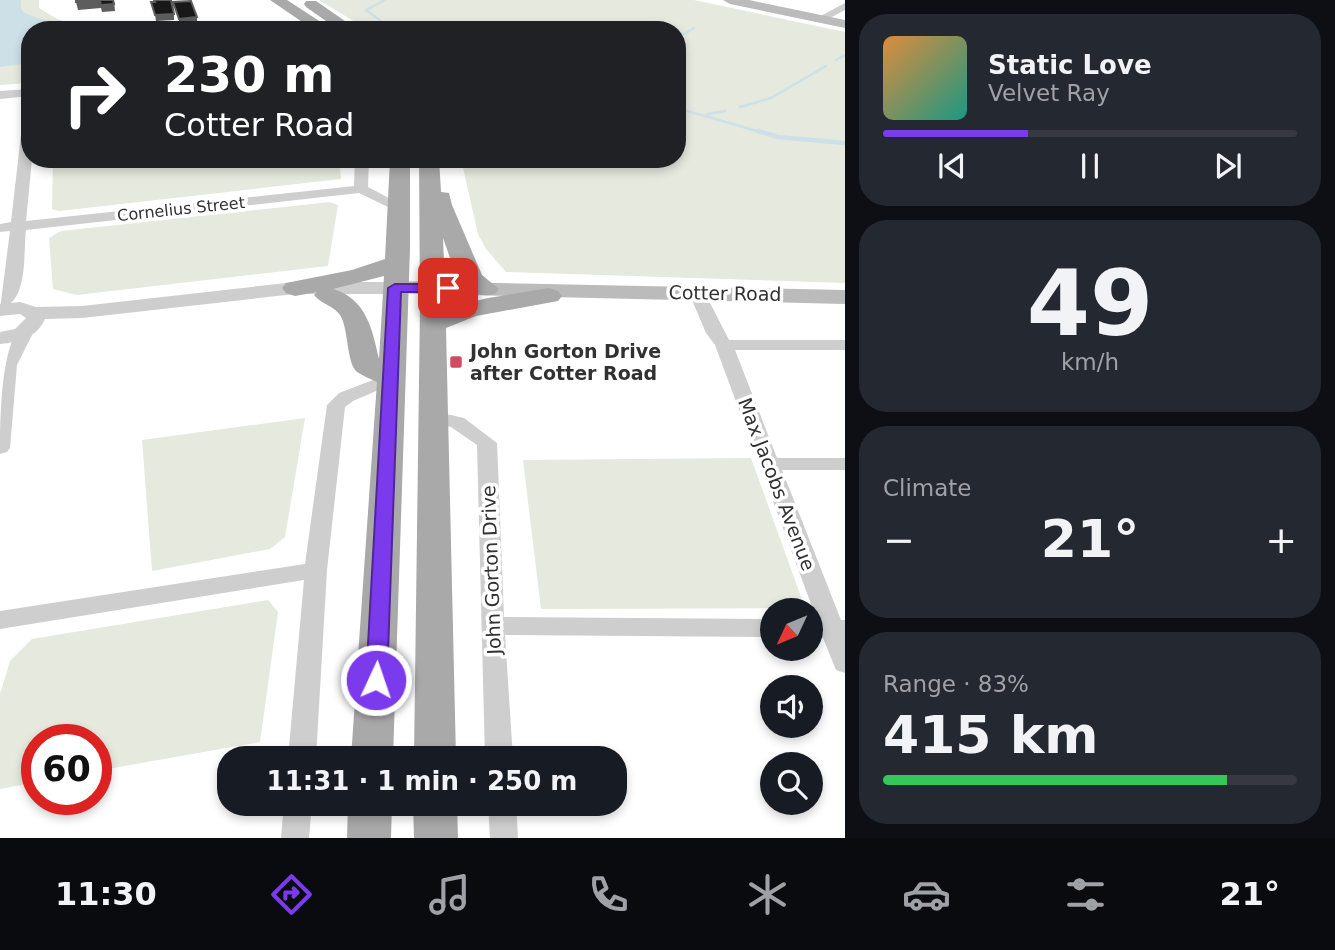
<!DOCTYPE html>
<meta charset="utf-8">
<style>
body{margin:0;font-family:"DejaVu Sans",sans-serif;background:#242831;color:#f1f3f6;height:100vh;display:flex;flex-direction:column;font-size:26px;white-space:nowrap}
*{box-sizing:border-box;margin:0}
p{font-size:23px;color:#9ea1a6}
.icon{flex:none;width:38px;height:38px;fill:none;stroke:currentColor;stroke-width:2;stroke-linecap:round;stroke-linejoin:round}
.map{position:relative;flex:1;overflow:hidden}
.drawer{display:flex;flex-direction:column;gap:14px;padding:14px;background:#0d0f14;width:490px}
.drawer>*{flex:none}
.hud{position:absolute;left:21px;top:21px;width:665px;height:147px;border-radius:28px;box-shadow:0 4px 10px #0003;background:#202124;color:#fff;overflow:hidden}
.needle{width:46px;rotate:226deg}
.buttons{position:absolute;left:760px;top:598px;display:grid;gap:14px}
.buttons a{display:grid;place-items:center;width:63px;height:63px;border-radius:50%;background:#171b24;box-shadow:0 4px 10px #0003;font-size:35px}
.speed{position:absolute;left:21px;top:724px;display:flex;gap:14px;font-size:35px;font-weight:700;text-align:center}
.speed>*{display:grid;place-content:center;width:91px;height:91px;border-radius:50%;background:#171b24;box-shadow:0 4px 10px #0003;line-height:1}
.speed .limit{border:10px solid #d22;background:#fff;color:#111}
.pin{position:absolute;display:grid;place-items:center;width:60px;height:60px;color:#fff;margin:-30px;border-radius:14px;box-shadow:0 4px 10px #0006}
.me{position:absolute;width:77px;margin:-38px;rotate:3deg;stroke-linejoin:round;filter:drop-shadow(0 0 5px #0008)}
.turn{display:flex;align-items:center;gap:24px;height:147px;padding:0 28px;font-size:32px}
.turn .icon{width:91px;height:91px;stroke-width:2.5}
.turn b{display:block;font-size:49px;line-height:60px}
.big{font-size:52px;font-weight:600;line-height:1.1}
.drawer .card{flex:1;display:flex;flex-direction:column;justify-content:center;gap:10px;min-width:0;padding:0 24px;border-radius:28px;background:#242831}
.drawer .dial{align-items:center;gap:0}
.dial b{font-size:91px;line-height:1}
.song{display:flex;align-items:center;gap:21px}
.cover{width:84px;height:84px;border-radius:10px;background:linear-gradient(135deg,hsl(30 70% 55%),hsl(170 70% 35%))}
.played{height:7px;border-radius:4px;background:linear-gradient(90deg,#7c3aed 35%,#363941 35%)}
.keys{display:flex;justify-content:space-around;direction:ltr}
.heat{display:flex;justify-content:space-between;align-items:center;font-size:38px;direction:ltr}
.charge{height:10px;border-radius:5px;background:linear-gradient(90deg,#34c759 83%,#363941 0)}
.trip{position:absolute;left:217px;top:746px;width:410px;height:70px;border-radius:28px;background:#171b24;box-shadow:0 4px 10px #0003;font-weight:600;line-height:70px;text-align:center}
.tabs{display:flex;height:112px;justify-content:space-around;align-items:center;background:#090b0e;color:#9ea1a6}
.tabs .icon{width:49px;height:49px}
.tabs .current{color:#7c3aed}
.tabs b{font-size:32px;color:#f1f3f6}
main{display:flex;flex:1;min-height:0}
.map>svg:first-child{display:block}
</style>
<main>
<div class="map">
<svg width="845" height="838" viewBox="0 0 845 838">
<rect width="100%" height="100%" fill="#fff"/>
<!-- green -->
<path fill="#e5e9de" d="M0 0H39V8L57 19 90 30H30V83L0 85Z
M319 0H694L845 32V283L506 272 486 249 478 234 461 159H677V30H368Z
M53 159H339L341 179 59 211 52 209Z
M330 202 338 205 328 266 77 295 53 289 49 238 61 231Z
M305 418 285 537 270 549 152 571 142 440Z
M751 458 805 608 541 609 523 460Z
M268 600 278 612 260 742 96 771V740H37V782L0 789V694L10 661 32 639Z"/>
<!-- water -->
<path fill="#cde0e7" d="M0 0H21V9L24 13 71 30H30V63L0 67Z"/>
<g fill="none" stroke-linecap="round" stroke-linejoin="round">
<!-- stream-far1 -->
<path stroke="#cde0e7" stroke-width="2.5" d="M385 0 366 10 393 30
M677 38 694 28
M836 60 845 55
M740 107 771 98 826 66
M677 108 764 133
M708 114 725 111"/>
<!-- stream -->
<path stroke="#cde0e7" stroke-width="4.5" d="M758 131 778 137 845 143"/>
<!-- minor -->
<path fill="#cecece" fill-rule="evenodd" d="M845 3V10L824 21 815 19Z
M30 89V96L0 99V91Z
M30 104 32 159 26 221 354 186 355 159H369L368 187 406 207 404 210H394L359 193 26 230C23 253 29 302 0 309L10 231 0 232V224L11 222 24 108Z
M697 288 705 293 729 340H845V350H735L777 458H845V470H782L841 620H845V673L836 670 823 638H810V620H817L715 345 706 333 689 293Z
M25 326 34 331 17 365 10 448 7 452 0 454C0 427 0 334 25 326Z
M391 373 400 378 397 382 353 401 345 407 327 570 316 758H288L304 580 0 629V611L305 564 327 405 339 393Z
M433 411 464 418 497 443 504 617 772 619V637L505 635 513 758H485L477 445 451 427 426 421 423 417 426 413Z
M284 803H312L309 838H281Z
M488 803H516L518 838H490Z"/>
<!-- tertiary -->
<path fill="#cecece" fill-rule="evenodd" d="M295 282H395L405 288 395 294H295L82 318 45 319C36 338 20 342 0 344V332L15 329 26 318 20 314 0 316V304L20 302 36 307 82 306Z"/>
<!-- secondary -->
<path fill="#bbb" fill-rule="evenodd" d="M723 0H749L845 20V28L730 4Z
M395 281 845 290V304L387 293 384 288 387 283Z"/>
<!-- primary -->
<path fill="#a9a9a9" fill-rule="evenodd" d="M270 0H287L333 30H314Z
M306 1H316L358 30H339L306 7 304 4Z
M390 159H410V248L393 758H351L377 382C371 379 363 376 357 372 346 362 349 329 340 315 333 305 321 304 314 295L317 292 295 296 286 293 282 288 286 283 352 270 385 259ZM384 276 379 359C372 328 366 299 333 289Z
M419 159H439L441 192 449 193 452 205 482 275 499 289 495 294C461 303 452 262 443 238L446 308 488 298 549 288 558 291 562 296 558 301 476 316 446 328 456 758H414L420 305Z
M348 803H392L391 838H347Z
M413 803H457L458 838H414Z"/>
</g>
<!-- shaded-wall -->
<path fill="#5d5d5d" d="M114 0 115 11 102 12 101 8 78 10 76 2Z
M174 14V20L156 21 155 15Z
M197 17V23L179 25V19Z"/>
<!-- building -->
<path fill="#181818" stroke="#5d5d5d" stroke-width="2" d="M76 0H113L114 4 101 5 100 1 76 2Z
M154 0H171L174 14 155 15 151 2H155Z
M191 1 197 17 179 19 173 2Z"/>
<!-- route -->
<path fill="#7c3aed" stroke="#51269a" stroke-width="2" d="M395 284H448L455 288 448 292H401L387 680 383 685 376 688 369 685 366 680 388 288Z"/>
<!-- markers -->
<rect fill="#d04b62" stroke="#fff" stroke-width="2.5" x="449" y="355" width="14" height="14" rx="3.5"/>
<g text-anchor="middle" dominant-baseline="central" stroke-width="7" stroke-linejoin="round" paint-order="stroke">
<!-- far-street labels -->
<g font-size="16" fill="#313131" stroke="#fff">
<text transform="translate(181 209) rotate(-6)">Cornelius Street</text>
</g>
<!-- street labels -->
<g font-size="19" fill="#313131" stroke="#fff">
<text transform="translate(725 293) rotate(1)">Cotter Road</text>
<text transform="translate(777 484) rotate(69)">Max Jacobs Avenue</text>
<text transform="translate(491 570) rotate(-92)">John Gorton Drive</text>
</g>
<!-- poi labels -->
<g font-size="19" font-weight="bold" fill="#313131" stroke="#fff" text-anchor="start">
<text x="470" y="351">John Gorton Drive<tspan x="470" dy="22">after Cotter Road</tspan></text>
</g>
</g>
</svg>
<div class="buttons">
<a><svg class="needle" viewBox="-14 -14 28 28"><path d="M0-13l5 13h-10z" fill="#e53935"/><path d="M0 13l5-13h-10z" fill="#9ea1a6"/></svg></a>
<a><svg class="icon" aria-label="sound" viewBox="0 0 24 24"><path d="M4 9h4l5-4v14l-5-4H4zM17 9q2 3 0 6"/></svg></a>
<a><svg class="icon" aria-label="search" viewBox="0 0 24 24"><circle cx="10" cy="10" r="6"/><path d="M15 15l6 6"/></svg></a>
</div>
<div class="speed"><div class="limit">60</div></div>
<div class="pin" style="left:448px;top:288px;background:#d93025"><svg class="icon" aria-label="arrive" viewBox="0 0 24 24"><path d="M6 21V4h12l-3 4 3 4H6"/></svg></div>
<svg class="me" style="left:376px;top:680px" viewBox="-20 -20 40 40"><circle r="17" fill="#7c3aed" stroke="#fff" stroke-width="3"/><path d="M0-11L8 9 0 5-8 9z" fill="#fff"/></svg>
<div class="trip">11:31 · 1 min · 250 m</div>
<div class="hud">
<div class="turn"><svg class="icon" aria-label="right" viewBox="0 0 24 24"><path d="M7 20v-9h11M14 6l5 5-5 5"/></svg><div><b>230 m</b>Cotter Road</div></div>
</div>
</div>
<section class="drawer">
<div class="card">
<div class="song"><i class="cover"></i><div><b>Static Love</b><p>Velvet Ray</p></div></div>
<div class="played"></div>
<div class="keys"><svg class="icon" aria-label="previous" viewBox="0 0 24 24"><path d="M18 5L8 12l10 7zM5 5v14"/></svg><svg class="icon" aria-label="pause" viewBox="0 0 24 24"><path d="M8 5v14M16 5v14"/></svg><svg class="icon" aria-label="next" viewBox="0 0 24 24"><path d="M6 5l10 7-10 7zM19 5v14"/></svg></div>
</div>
<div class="card dial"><b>49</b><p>km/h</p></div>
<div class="card"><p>Climate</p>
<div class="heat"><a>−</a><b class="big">21°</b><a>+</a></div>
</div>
<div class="card"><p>Range · 83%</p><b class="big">415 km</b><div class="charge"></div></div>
</section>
</main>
<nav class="tabs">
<b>11:30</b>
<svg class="icon current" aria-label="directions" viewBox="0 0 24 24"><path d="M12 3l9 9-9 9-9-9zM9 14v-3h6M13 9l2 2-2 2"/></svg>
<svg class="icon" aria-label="music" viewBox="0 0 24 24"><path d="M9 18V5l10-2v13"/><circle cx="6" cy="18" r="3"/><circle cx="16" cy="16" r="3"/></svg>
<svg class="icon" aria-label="phone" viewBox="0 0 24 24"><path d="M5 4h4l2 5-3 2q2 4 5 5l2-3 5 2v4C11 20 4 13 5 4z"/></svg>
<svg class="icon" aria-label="climate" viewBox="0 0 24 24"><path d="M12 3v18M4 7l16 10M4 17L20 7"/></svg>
<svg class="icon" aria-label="car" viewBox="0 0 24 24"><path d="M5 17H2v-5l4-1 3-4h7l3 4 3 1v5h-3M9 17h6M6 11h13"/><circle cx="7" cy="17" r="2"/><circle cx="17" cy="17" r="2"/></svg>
<svg class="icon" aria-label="filters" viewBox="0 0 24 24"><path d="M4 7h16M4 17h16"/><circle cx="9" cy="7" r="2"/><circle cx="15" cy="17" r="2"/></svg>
<b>21°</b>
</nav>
